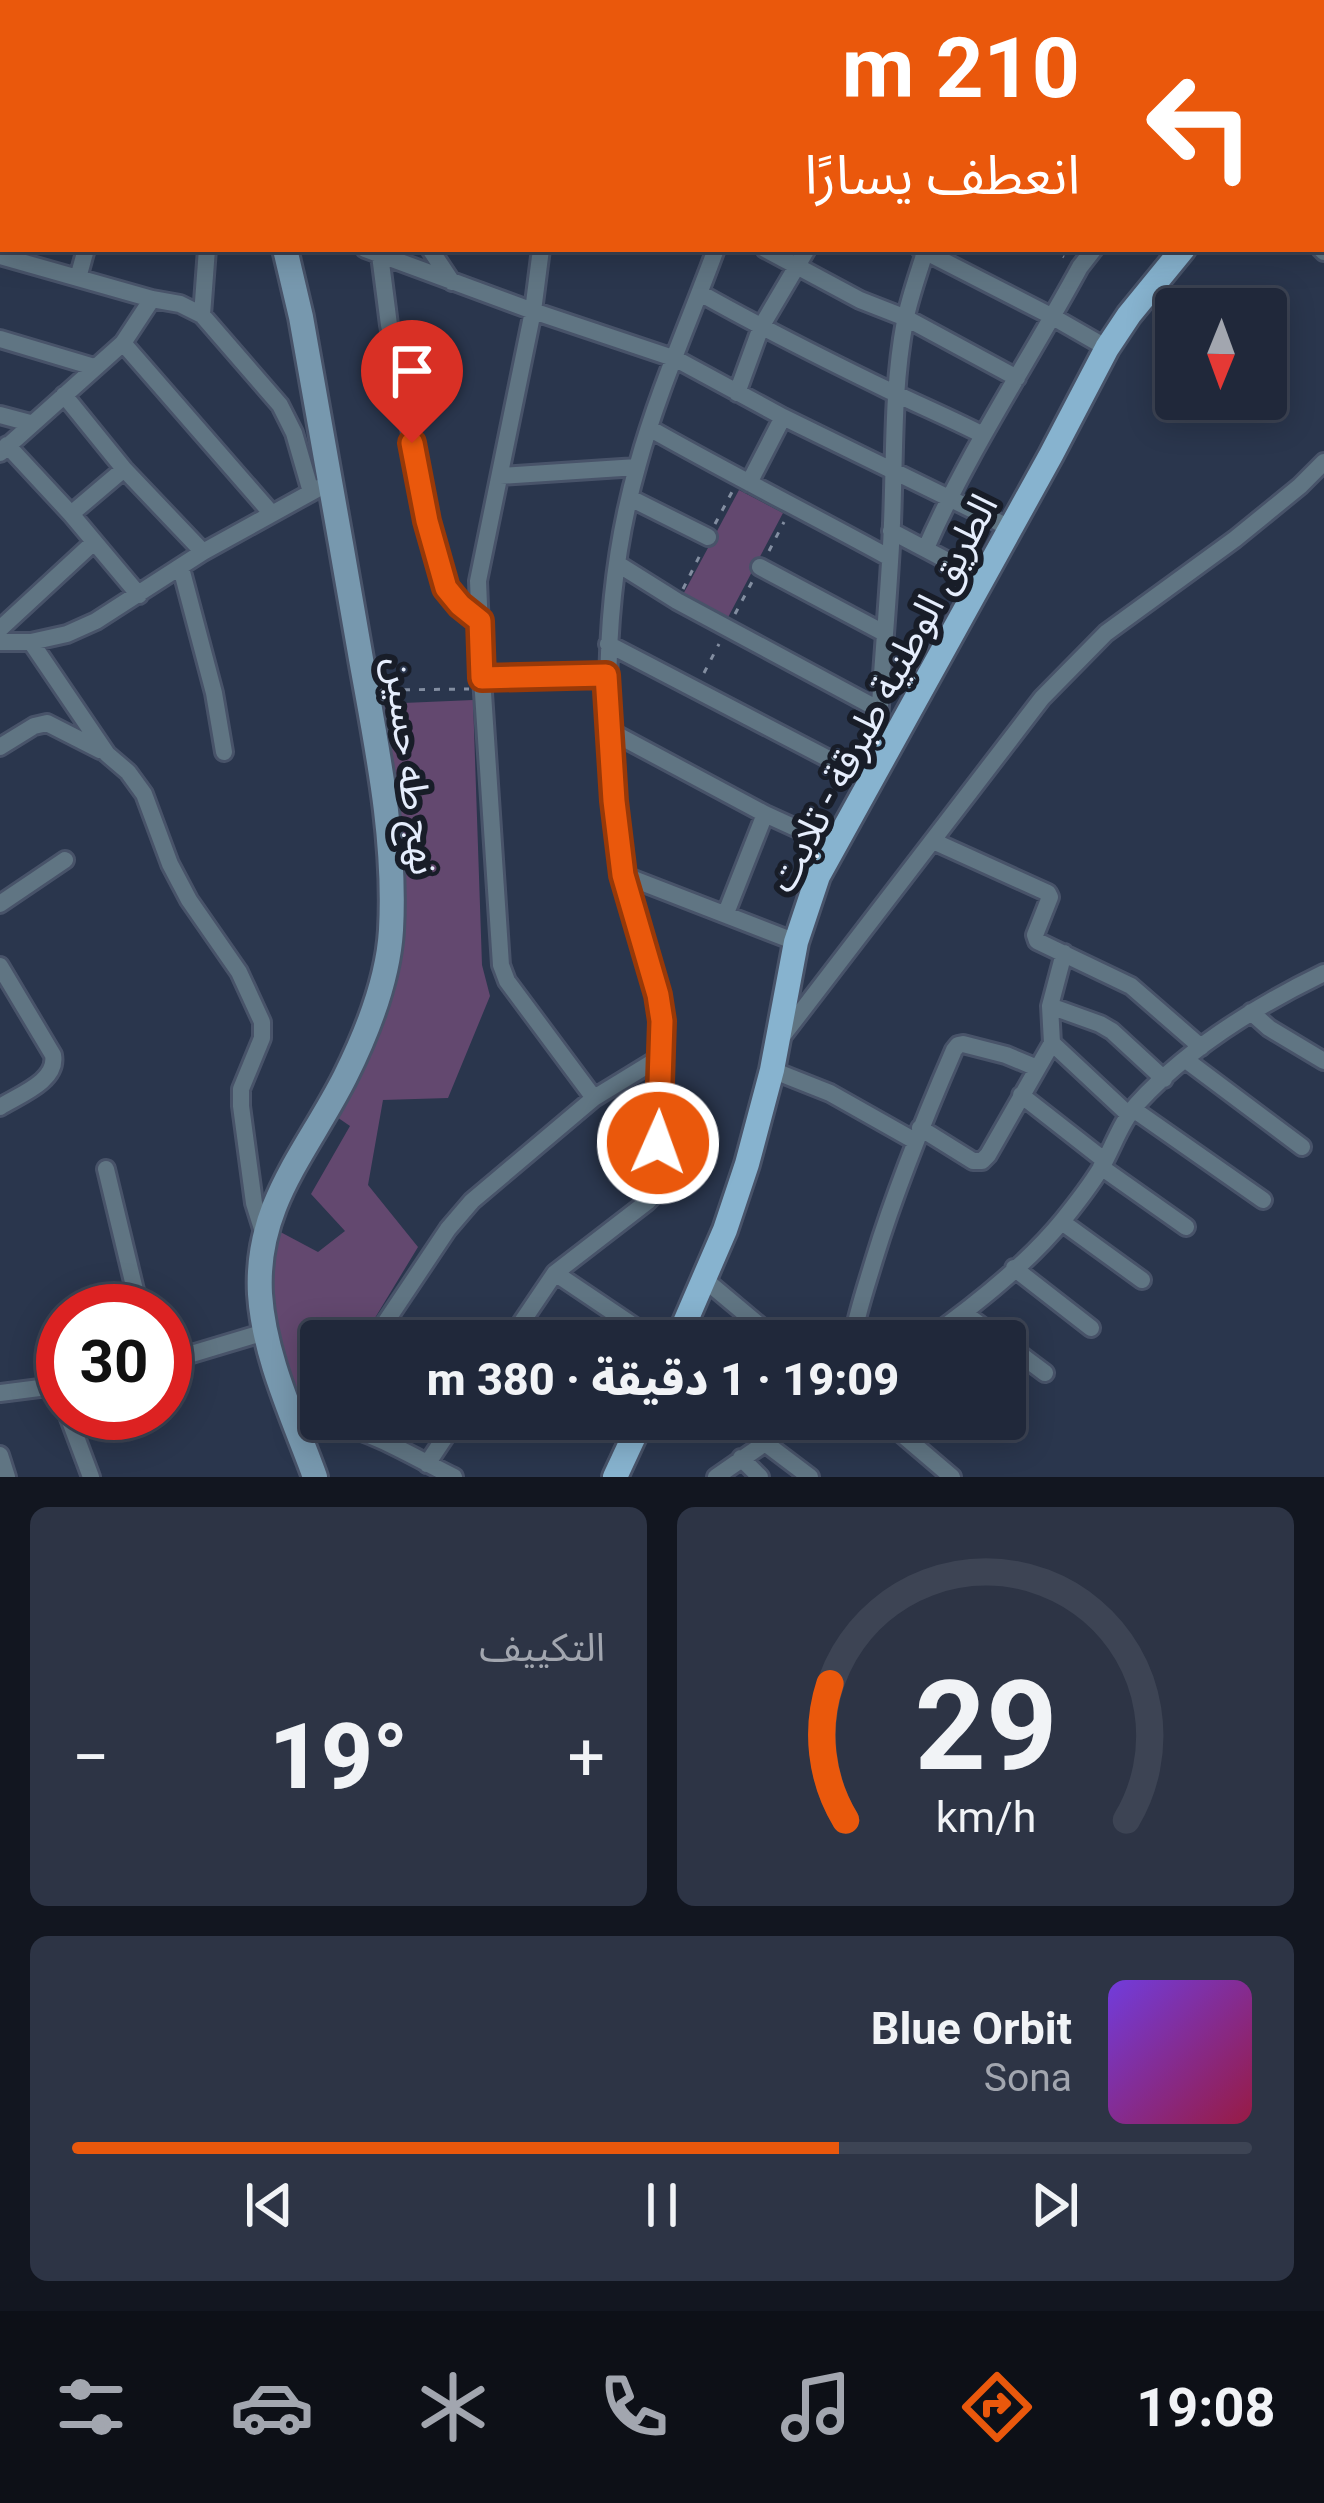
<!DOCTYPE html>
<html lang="ar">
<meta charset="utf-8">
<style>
body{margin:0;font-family:Roboto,"Noto Sans Arabic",sans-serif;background:#2d3445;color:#f1f3f6;direction:rtl;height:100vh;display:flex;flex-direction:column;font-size:45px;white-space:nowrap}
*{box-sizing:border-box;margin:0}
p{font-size:39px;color:#a2a6af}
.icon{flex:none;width:66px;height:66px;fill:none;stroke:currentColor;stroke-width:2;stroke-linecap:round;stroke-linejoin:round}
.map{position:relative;height:1477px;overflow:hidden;direction:ltr}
.panel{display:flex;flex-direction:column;gap:30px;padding:30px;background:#121620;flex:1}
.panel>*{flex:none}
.top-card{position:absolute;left:0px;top:0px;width:1326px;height:252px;box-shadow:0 6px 30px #0003,0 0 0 3px #3d4454;direction:rtl;background:#ea580c;color:#fff;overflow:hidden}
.needle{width:78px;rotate:181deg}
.controls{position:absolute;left:1155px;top:288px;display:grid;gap:24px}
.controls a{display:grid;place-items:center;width:132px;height:132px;border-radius:12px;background:#20283a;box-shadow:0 6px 30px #0003,0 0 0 3px #3d4454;font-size:60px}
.speed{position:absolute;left:36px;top:1284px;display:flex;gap:24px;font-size:60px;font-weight:700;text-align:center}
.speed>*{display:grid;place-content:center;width:156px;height:156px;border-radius:50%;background:#20283a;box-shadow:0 6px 30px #0003,0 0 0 3px #3d4454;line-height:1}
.speed .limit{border:18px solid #d22;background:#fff;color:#111}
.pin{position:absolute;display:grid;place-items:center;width:102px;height:102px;color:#fff;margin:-123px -51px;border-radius:50% 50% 50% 0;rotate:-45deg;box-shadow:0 0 12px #0007}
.pin .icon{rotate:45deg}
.me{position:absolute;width:132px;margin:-66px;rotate:2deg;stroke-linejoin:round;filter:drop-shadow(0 0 9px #0008)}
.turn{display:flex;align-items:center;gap:42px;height:252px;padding:0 48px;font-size:54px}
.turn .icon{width:156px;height:156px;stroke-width:2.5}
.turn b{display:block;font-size:84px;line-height:102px}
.big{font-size:90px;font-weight:800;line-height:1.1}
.panel .widget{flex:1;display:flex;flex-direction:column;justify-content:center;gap:18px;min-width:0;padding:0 42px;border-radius:18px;background:#2d3445}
.panel .dial{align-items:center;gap:0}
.dial svg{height:312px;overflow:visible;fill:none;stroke:#3d4454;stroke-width:7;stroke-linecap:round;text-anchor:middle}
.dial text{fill:#f1f3f6;stroke:none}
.song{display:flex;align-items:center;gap:36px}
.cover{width:144px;height:144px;border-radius:18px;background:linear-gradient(135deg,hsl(260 70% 55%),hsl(340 70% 35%))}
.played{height:12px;border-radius:6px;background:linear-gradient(90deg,#ea580c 65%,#3d4454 65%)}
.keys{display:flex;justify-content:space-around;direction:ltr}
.heat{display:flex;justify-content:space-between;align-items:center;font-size:66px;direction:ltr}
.panel .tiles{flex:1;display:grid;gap:30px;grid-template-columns:1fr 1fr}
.widget:last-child{grid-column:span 2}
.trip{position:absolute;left:300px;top:1320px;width:726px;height:120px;border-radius:12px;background:#20283a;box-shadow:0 6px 30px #0003,0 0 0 3px #3d4454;font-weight:800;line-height:120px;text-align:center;direction:rtl}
.menu{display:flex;height:192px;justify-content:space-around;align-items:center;background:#0d1017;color:#a2a6af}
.menu .icon{width:84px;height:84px}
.menu .current{color:#ea580c}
.menu b{font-size:54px;color:#f1f3f6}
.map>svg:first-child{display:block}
</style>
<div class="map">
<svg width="1324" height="1477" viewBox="0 0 1324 1477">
<rect width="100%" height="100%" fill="#2a364d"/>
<!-- green -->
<path fill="#63486f" d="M739 490 783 513 724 625 679 602Z
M473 700 482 965 490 996 448 1098 383 1100 368 1185 418 1247 361 1341H321V1406L313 1420 296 1421 268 1331 271 1227 318 1252 345 1231 311 1194 350 1126 334 1115 390 970 380 704Z"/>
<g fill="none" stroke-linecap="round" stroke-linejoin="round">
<defs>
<path id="street" d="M361 0 363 3
M484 0 487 3
M770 0V3
M884 0 890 3
M1156 0 1160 3
M1264 0 1267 3
M153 3 156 0
M386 3 412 0
M597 3 598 0
M1017 3 1018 0
M0 182 3 183
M365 249 533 311 676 359 783 417 1010 528
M430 249 452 282
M541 249 533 311 478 581 482 678 501 965 507 981 594 1098
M765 249 860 300 906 318 1017 378
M920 249 1053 317 1107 348
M1321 249 1324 252
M380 255 389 325 438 566C447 591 459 604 480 621
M0 256 152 299 180 304 202 315 280 405 294 433 311 492
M78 278 86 249
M700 293C762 328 826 360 890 391 921 406 952 419 983 435
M202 315 207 249
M0 339 94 367
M123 343 272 514
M737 393 761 327 807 249
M64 395 124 469 203 552
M0 415 30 423
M649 428C728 473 810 514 890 558
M7 445 71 514 139 595
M0 453 123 343 152 299
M500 476 637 467
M749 483 783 417
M630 498 708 537
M71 514 124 469
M891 531 982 579
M926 548C969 450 1029 361 1080 267L1094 249
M618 564 677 601 878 709
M760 567 884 633
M181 568 214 693 224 752
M0 629 94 542
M0 642H31L67 634 96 621 203 552 319 488
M31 642 107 754 128 772 144 794 170 864 189 900 239 972 262 1022V1038L241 1089V1106L254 1203 264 1235
M608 644 871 781
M482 678 606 675
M608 730 765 814 835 846
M0 747 34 726 47 723 100 750
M877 766C879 697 886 630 890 562 896 482 890 400 905 321 910 296 919 272 926 249
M933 841 1048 893 1050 897 1035 935 1037 941 1131 986 1201 1047
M623 875 796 942
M0 904 65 860
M726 913 765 814
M0 966 53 1055C58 1081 19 1095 0 1107
M1050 1006 1100 1024 1112 1031 1164 1079
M1251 1012 1269 1028 1324 1061
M781 1038 1042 698 1106 633 1235 539 1300 486 1324 462
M1052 1043 1129 1115
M1186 1060 1302 1147
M772 1070 830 1093 915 1141
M1021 1095 1104 1160
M1133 1109 1263 1200
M920 1128 973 1161H982L988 1155 1052 1043 1050 1006 1064 953
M1101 1167 1186 1227
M106 1169 140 1311
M1062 1222 1142 1280
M1014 1268 1091 1328
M555 1273 656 1341
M704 1279 778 1341
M964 1313 1002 1341
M373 1341 448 1229 472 1201 594 1098 661 1057
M509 1341 555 1273 647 1202 654 1195 657 1186 662 1021C653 970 630 923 623 871 602 736 600 597 638 464 658 391 690 320 716 249
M852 1341C857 1313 866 1287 874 1260 896 1188 924 1119 954 1050L958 1045 963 1044 1006 1055 1037 1068
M925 1341C970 1309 1028 1263 1063 1220 1076 1204 1090 1186 1101 1168 1113 1147 1121 1122 1137 1104 1188 1048 1256 1006 1324 973
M1005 1343 1045 1373
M165 1362 265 1332
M0 1393 63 1385
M67 1413 91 1477
M884 1419 952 1477
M995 1419 1002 1424
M299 1432C312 1427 323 1423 337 1425 372 1431 421 1461 454 1477
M765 1443 810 1477
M0 1455 7 1477
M741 1458 760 1477
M427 1464 457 1419
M716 1477 765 1443 793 1419"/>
<path id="secondary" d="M53 0 56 3
M80 0 81 3
M0 137 3 134
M285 249 301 317C322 431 341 545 361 659 377 749 396 838 391 930 388 981 367 1033 345 1077 307 1152 255 1205 260 1294 264 1357 294 1419 315 1477"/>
<path id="primary" d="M1323 96 1324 94
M677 1341 725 1230 747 1164 772 1070 796 942 818 876 1051 455 1107 348 1129 315 1183 249
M615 1477 642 1419"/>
</defs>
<!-- street casing -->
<use href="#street" stroke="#485369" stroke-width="22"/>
<!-- secondary casing -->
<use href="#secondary" stroke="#485369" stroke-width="30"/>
<!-- primary casing -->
<use href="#primary" stroke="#485369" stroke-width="30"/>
<!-- path -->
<path stroke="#838ea1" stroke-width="3" stroke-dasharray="6 9" stroke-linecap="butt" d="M1050 249 1064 257
M715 524 733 490
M769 551 784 522
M683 589 703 549
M735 614 753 580
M704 673 719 644
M389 690 469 689"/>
<!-- street -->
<use href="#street" stroke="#607583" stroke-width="16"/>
<!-- secondary -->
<use href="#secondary" stroke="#7798ae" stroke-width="24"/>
<!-- primary -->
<use href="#primary" stroke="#87b3cf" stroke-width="24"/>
</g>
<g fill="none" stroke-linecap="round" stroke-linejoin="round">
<defs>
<path id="route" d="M412 443 427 521 446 588 460 605 480 621 482 678 606 675 614 801 623 875 658 995 662 1021 658 1143"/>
</defs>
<!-- route casing -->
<use href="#route" stroke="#983908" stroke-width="30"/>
<!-- route -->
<use href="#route" stroke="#ea580c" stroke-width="21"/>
</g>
<g text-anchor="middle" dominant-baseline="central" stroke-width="12" stroke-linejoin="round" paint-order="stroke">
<!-- street labels -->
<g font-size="39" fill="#e5edfc" stroke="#181d28">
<text transform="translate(883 693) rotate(-62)">الطريق الوطنية طبرقة - تلابت</text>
<text transform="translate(411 766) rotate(83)">نهج طه حسين</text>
</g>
</g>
</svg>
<div class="controls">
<a><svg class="needle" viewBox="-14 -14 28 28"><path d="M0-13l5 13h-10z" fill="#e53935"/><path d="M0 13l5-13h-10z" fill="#a2a6af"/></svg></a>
</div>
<div class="speed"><div class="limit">30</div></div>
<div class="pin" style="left:412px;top:443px;background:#d93025"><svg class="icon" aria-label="arrive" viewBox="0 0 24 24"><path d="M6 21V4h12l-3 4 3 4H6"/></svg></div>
<svg class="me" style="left:658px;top:1143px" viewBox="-20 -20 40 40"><circle r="17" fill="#ea580c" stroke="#fff" stroke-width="3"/><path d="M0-11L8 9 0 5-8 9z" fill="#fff"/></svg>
<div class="trip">19:09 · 1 دقيقة · 380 m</div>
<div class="top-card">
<div class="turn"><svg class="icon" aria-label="left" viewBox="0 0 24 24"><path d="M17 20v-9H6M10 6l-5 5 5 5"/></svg><div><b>210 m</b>انعطف يسارًا</div></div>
</div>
</div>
<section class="panel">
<div class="tiles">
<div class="widget dial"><svg viewBox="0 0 100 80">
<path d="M14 69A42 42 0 1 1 86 69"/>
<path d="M14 69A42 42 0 0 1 10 34" stroke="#ea580c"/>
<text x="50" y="56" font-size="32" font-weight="700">29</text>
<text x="50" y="72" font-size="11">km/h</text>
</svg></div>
<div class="widget"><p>التكييف</p>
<div class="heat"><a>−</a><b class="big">19°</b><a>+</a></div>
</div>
<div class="widget">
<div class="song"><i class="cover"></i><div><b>Blue Orbit</b><p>Sona</p></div></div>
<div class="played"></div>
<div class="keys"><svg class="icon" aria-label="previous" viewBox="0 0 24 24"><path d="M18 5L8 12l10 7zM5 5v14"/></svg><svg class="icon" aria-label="pause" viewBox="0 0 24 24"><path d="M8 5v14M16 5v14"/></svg><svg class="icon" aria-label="next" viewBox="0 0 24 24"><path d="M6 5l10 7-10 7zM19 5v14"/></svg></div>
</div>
</div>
</section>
<nav class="menu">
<b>19:08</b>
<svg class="icon current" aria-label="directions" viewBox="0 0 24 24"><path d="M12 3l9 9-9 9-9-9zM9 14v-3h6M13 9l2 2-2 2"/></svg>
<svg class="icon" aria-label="music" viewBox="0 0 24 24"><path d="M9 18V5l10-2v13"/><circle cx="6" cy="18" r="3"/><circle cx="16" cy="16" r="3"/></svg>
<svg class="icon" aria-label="phone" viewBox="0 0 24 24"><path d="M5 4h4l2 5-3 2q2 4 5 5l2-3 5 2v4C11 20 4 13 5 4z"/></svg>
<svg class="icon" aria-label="climate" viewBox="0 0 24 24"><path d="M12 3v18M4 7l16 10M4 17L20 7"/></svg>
<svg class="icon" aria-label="car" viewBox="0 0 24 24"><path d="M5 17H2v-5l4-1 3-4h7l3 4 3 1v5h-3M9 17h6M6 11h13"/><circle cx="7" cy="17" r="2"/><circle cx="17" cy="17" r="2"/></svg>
<svg class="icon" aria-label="filters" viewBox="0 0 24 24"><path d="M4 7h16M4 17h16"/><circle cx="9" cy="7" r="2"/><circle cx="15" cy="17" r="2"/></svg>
</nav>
